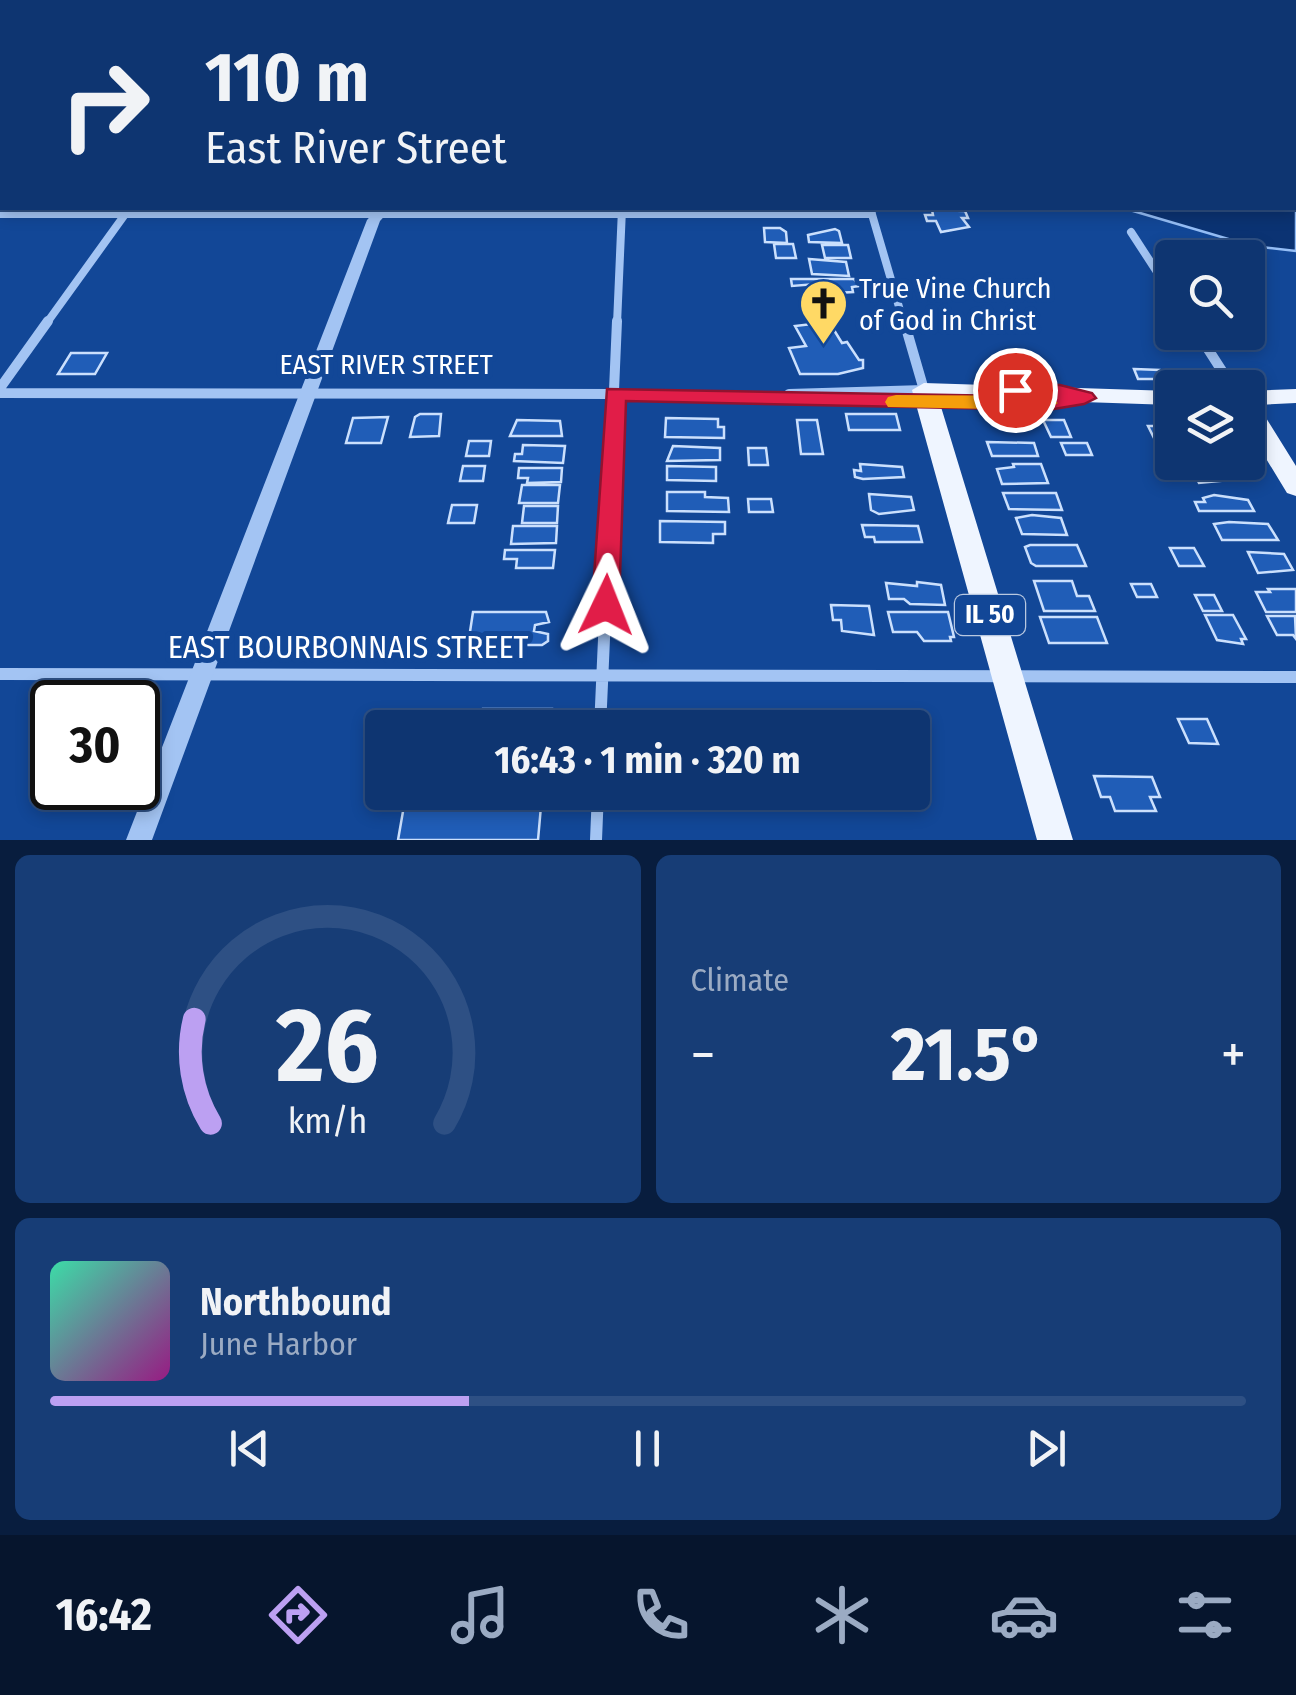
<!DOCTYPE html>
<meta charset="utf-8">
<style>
body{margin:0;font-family:"Fira Sans Condensed",sans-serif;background:#173d76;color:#f1f3f6;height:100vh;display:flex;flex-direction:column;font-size:38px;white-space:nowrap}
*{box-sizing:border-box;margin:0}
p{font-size:32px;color:#9babc3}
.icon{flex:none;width:55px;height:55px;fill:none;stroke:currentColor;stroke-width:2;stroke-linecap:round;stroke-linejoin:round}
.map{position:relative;height:840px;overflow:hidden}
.side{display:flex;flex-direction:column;gap:15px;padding:15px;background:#081d3e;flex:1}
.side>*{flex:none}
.guide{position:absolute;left:0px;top:0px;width:1298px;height:210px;box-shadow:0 5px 15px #0003,0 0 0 2px #2e5084;background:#0e3571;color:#f1f3f6;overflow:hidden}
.buttons{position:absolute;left:1155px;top:240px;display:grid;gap:20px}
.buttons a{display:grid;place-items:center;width:110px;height:110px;border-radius:10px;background:#0e3571;box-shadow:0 5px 15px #0003,0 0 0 2px #2e5084;font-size:50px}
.speed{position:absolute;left:30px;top:680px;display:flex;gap:20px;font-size:50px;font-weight:700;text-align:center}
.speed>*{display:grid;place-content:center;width:130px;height:130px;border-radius:50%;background:#0e3571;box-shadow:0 5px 15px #0003,0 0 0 2px #2e5084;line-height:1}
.speed .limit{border:5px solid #111;border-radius:15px;background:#fff;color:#111}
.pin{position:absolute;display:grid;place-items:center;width:85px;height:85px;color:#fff;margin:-42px;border:5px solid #fff;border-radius:50%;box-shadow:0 2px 10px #0007}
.me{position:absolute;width:110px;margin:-55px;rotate:2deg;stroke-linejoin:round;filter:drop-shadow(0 0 8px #0008)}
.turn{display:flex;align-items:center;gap:35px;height:210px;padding:0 40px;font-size:45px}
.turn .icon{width:130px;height:130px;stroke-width:2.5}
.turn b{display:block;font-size:70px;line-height:85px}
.big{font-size:75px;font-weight:700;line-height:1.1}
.side .widget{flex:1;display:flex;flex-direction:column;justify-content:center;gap:15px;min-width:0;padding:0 35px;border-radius:15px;background:#173d76}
.side .dial{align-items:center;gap:0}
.dial svg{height:260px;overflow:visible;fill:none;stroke:#2e5084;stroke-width:7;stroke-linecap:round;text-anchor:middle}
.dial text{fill:#f1f3f6;stroke:none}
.song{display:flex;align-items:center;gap:30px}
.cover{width:120px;height:120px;border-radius:15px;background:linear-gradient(135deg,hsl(160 70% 55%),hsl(310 70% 35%))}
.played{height:10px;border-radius:5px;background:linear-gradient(90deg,#bca0f2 35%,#2e5084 35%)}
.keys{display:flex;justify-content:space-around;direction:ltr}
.heat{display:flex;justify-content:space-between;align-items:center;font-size:55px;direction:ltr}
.side .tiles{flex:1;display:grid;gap:15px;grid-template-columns:1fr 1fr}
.widget:last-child{grid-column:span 2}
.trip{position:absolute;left:365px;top:710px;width:565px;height:100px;border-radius:10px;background:#0e3571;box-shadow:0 5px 15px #0003,0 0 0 2px #2e5084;font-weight:700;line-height:100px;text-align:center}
.tab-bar{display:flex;height:160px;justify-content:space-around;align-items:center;background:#06152d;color:#9babc3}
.tab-bar .icon{width:70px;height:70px}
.tab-bar .active{color:#bca0f2}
.tab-bar b{font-size:45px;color:#f1f3f6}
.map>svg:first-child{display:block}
</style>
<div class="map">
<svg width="1296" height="840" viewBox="0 0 1296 840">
<rect width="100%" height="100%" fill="#124797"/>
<!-- water -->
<path fill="#0b3373" stroke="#95bef6" stroke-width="2.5" d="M1296 130V251L1252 246 1123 208H1295Z"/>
<!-- building -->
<path fill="#205db7" stroke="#cbe0fd" stroke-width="2.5" d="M932 210 965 211 968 218H962L969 227 941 232 936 221H927L925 215H933Z
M764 228H780L786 232 787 243 765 242Z
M835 229 839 231 842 243 809 242 808 235Z
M774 244H793L796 258H776Z
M822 245H848L851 258H825Z
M809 259 846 262 849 276 812 274Z
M791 279H854L859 286 852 287 853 292 818 294 816 284 792 286Z
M829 322 842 343 847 342 859 360H863V368L838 374H800L789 348 806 346 795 326Z
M71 353H107L95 374H58Z
M1134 369 1160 370 1166 379H1138Z
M420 414H441L439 436 410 437 415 417Z
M846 414H896L900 430H849Z
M388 417 381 443H346L353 418Z
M666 418 718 419V427H724V438L665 437Z
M517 420 560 421 562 436H510Z
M797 420H817L823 454H801Z
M1043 420H1064L1071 437H1051Z
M1148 426H1172V448H1159Z
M469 441H491L489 456H466Z
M987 442 1034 443 1038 456H992Z
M1061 443H1087L1092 455H1066Z
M523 445 565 446 563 463 514 461 515 454H522Z
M673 446 720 448V460L667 461Z
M748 448H766L768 465H749Z
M860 464 902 467 904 477 863 479 855 477 854 470 861 471Z
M1013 464H1041L1048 483 1002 484 997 469 1014 467Z
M1199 464 1232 465 1241 479 1199 483 1191 467H1201Z
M463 466H485L483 481H460Z
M667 466 716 467V481L667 480Z
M519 468H562L561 482 527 483 528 478H518Z
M522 485H560L558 503H519Z
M667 492H705V497L728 498 729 512 667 511Z
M1003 493H1056L1062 510 1009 509Z
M869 494 911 497 914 510 879 514 871 510Z
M1214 495 1248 500 1254 511H1199L1195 502H1205L1203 498Z
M748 499H771L773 512H749Z
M452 505H477L474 523H448Z
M524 506H558L557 523H522Z
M1032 515 1061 518 1067 535 1022 534 1016 518Z
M660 521 725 522V534H713V543L660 542Z
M1229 522 1268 524 1278 540H1222L1214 524Z
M862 525 918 526 922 542H875L874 537H865Z
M513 526H557L556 543 511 544Z
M1030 545H1077L1086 566H1036L1031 563 1025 547Z
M1170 548H1194L1204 566H1179Z
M505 550H555L553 568H516L517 559H504Z
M1248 552 1284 554 1293 570 1258 573Z
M1034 581H1072L1077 596H1089L1095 611H1044Z
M917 582 941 585 945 605 910 604 904 599H889L886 583 917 586Z
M1131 584H1151L1157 597H1137Z
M1268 589H1296V612H1266L1256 592H1270Z
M1195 595H1214L1222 611H1203Z
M831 605 869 606 874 635 842 631 841 620H833Z
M473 612H546L549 622 535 625 534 631 548 634V641L542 645H468Z
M888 612H948L954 637H950L951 641H924L917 632H893Z
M1205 615H1233L1246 639H1241L1243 644 1217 640Z
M1267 616H1295L1296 639 1293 635H1277Z
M1040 617H1097L1107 643H1049Z
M483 709H552L551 728H481Z
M411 718 444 719 443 728H409Z
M1178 719H1207L1218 744 1189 743Z
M1094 776 1152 777 1160 797H1150L1156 811H1115L1110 797H1101Z
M449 799 448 806H541L538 840H398L405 800Z"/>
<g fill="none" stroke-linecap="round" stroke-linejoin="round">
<!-- minor-far3 -->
<path stroke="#a3c4f3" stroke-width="6" d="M97 0 281 2
M570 0 574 2
M1027 0 1034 2"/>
<!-- minor-far2 -->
<path stroke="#a3c4f3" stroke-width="8" d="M871 211 904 324
M0 214H872
M1131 232 1172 295
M46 324 126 213
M617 324 622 209"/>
<!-- minor-far1 -->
<path stroke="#a3c4f3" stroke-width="10" d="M1197 332 1233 388
M0 388 48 321
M0 393 615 394 928 403 1074 400
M789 394 924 390 904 321
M607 552 617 321"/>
<!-- minor -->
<path stroke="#a3c4f3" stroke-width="12" d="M0 674 1296 677
M600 728 608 550
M596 840 598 792"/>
<!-- tertiary -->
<path fill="#a3c4f3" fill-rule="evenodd" d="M378 208H392L380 221 152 840H126L367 220Z"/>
<!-- primary -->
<path fill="#eff5ff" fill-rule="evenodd" d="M924 383 1172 391V405L938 397 1073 840H1037L912 390Z
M1296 389V403L1258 405 1296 466V496L1287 493 1248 429V391Z"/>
</g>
<!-- route -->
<path fill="#e11d48" stroke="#92132f" stroke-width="2.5" d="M1015 384 1060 385 1092 393 1096 398 1084 404 1048 410 626 401 619 605 615 612H596L592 605 607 389 1010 396 1004 390Z"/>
<!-- slow -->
<path fill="#f59e0b" d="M896 395 1047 396 1058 403 1047 410 888 407 885 402 888 397Z"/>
<!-- icons -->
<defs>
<symbol id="church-pin" viewBox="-11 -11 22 30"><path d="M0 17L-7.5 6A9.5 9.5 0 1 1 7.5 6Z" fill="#ffd965" stroke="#124797"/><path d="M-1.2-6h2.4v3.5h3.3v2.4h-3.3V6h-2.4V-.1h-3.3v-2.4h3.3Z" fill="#111"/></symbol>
</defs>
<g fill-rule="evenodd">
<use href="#church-pin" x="796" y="276" width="55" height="75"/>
</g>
<g text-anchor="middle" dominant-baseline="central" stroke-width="10" stroke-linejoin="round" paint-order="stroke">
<!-- shield labels -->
<rect fill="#124797" stroke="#b8c8e0" stroke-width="2.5" x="955" y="595" width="70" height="40" rx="8"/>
<g font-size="25" font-weight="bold" fill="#fff">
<text x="990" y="615">IL 50</text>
</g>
<!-- poi labels -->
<g font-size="28" fill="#fff" stroke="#124797" text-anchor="start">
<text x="859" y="288">True Vine Church<tspan x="859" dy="32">of God in Christ</tspan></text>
</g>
<!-- street labels -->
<g font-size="28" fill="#fff" stroke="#124797">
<text x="386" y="364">EAST RIVER STREET</text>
</g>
<!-- near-street labels -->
<g font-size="32" fill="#fff" stroke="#124797">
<text x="348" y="647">EAST BOURBONNAIS STREET</text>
</g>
</g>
</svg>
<div class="buttons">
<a><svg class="icon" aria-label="search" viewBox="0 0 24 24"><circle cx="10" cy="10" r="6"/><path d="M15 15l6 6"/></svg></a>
<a><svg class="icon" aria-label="layers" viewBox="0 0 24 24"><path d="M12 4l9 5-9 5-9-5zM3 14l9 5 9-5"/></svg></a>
</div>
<div class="speed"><div class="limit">30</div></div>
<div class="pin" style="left:1015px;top:390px;background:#d93025"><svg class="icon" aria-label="arrive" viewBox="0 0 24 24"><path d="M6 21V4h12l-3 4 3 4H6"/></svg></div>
<svg class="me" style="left:606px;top:605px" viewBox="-20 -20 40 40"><path d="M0-17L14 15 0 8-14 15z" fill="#e11d48" stroke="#fff" stroke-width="4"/></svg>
<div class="trip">16:43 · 1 min · 320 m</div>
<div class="guide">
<div class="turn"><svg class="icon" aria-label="right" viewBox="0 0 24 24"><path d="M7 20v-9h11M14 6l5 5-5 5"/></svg><div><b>110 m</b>East River Street</div></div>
</div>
</div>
<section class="side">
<div class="tiles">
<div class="widget dial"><svg viewBox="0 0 100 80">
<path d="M14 69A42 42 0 1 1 86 69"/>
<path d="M14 69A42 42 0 0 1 9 37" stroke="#bca0f2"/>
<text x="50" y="56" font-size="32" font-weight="700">26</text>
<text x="50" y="72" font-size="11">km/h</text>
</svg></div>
<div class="widget"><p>Climate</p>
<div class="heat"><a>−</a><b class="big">21.5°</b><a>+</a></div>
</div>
<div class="widget">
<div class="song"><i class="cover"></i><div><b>Northbound</b><p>June Harbor</p></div></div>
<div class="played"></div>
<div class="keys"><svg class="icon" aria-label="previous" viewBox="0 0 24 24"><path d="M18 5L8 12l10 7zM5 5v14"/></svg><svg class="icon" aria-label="pause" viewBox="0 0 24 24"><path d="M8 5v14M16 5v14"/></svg><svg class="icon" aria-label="next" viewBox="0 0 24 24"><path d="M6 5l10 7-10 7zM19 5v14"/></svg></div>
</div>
</div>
</section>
<nav class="tab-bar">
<b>16:42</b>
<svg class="icon active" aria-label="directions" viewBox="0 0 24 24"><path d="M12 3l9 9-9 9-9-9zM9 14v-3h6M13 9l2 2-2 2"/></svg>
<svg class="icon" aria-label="music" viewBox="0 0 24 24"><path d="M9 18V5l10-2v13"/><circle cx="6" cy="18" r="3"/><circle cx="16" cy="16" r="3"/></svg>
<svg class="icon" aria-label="phone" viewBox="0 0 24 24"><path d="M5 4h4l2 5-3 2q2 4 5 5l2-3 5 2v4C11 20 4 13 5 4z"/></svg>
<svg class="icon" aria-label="climate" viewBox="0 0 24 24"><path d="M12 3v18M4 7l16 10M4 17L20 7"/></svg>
<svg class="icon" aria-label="car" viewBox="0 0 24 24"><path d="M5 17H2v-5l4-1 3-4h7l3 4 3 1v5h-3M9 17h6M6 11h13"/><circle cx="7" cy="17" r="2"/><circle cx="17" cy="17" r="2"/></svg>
<svg class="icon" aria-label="filters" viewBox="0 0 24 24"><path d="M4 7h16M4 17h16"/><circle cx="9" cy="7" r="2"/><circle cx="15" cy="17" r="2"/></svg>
</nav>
